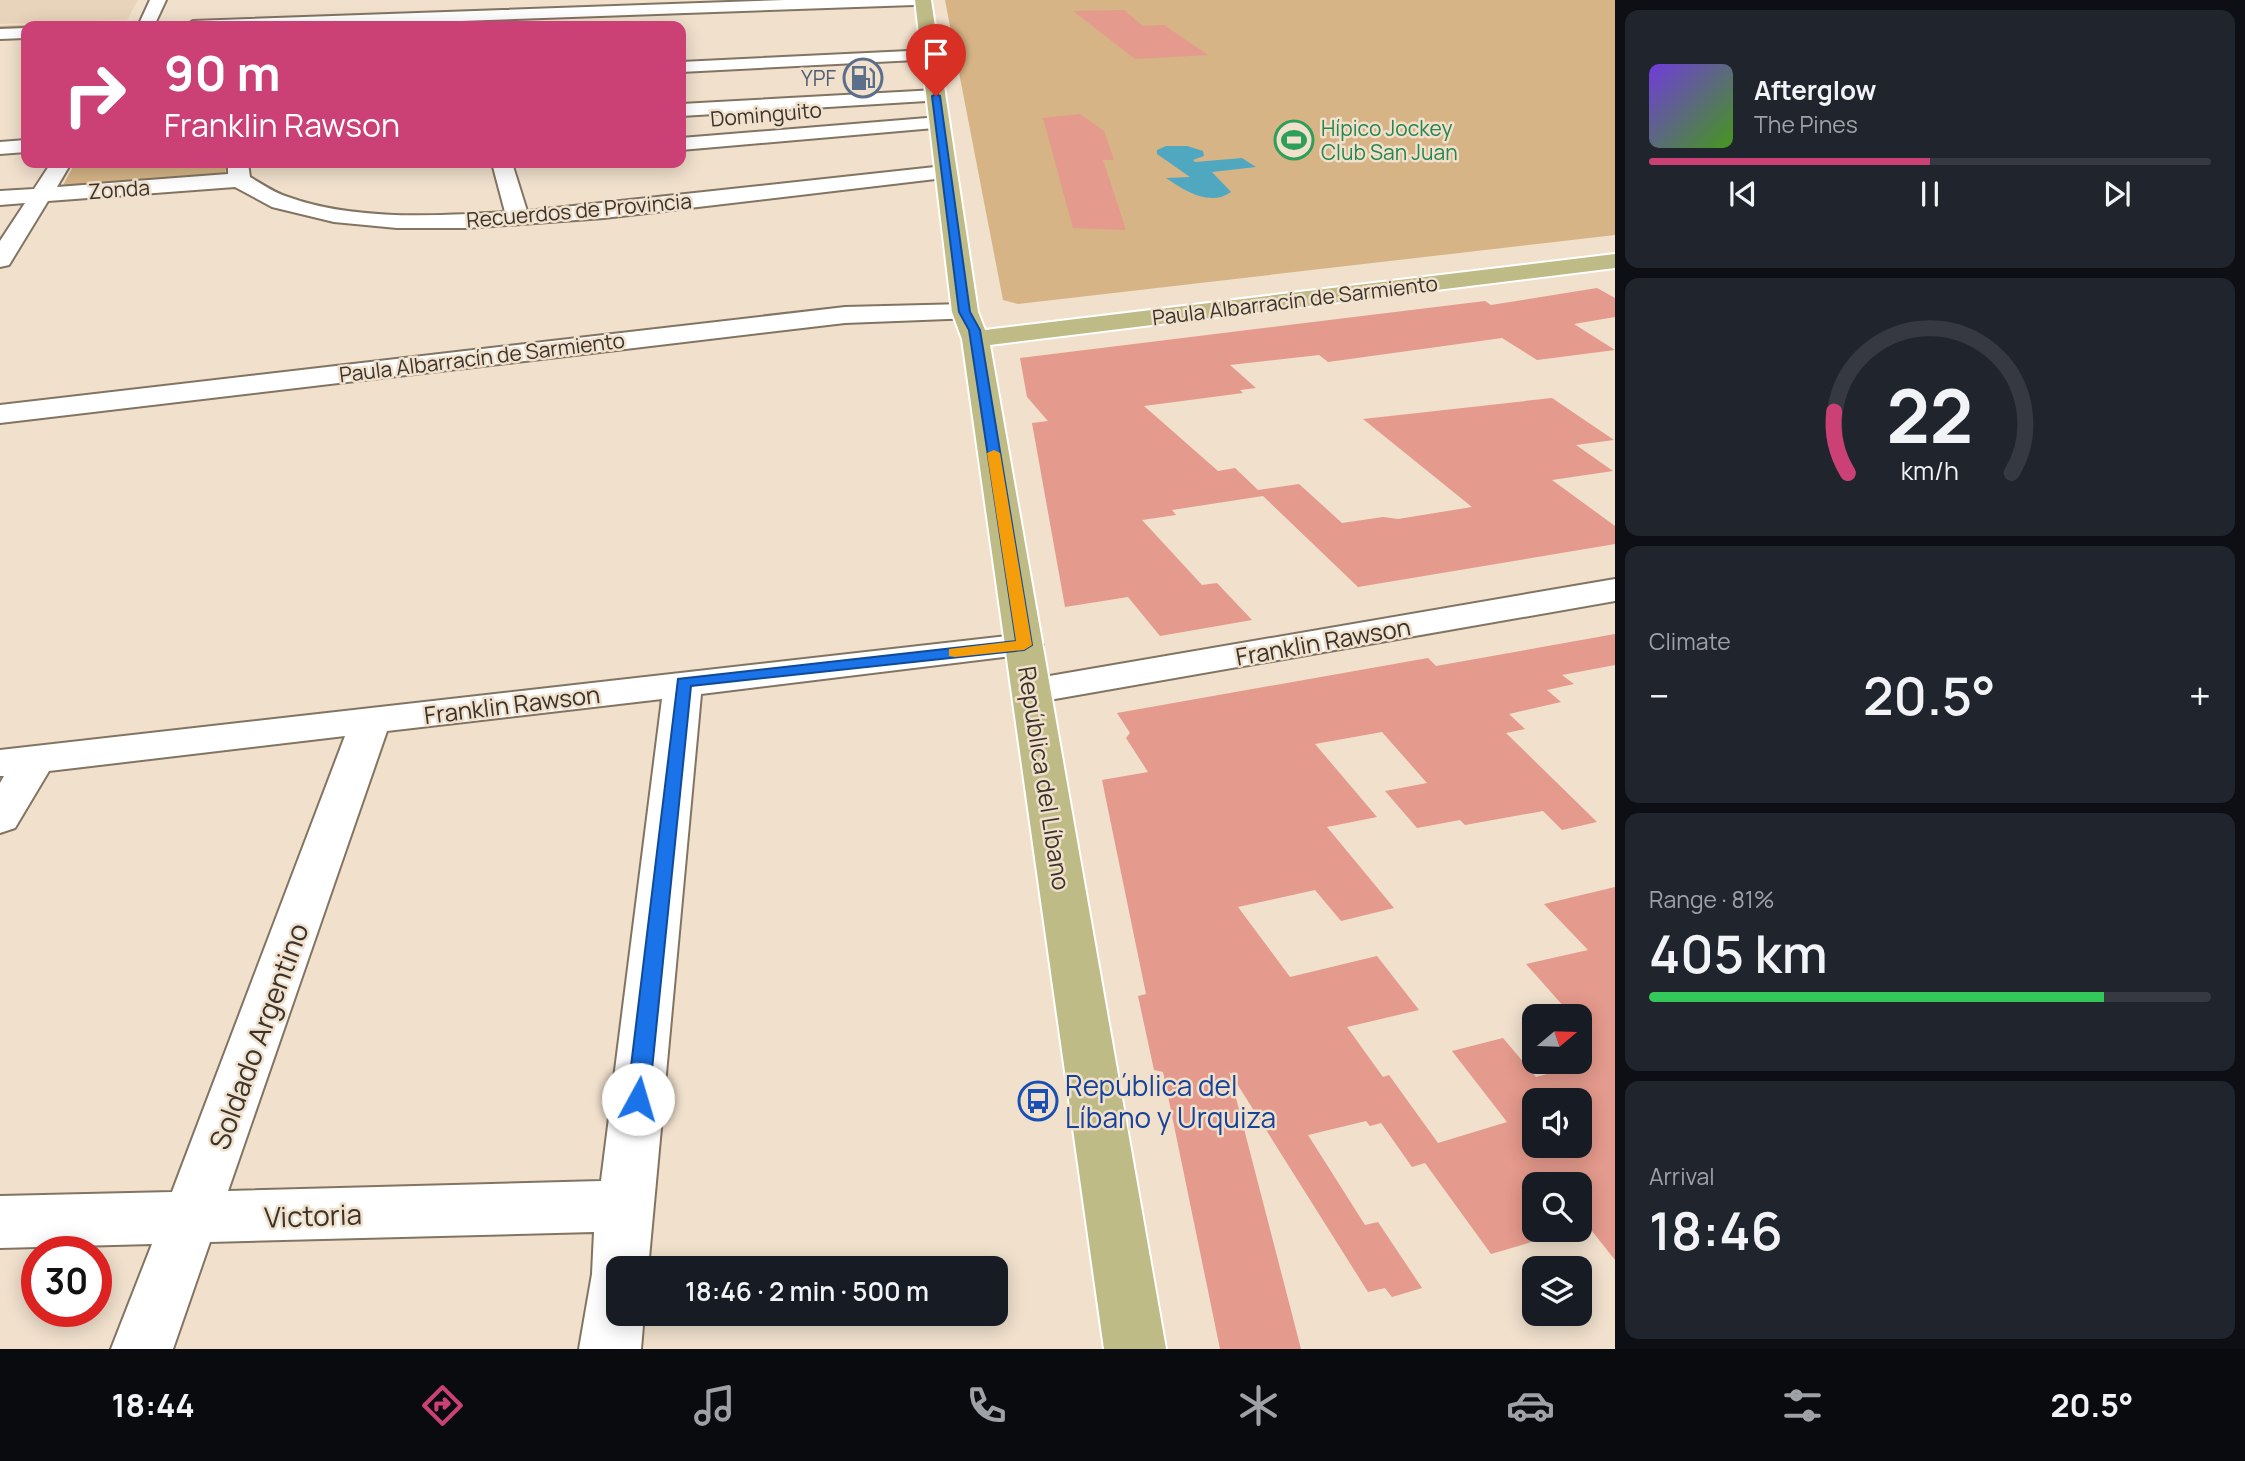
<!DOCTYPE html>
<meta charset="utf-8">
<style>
body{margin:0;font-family:Manrope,sans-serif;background:#20242c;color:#f1f3f6;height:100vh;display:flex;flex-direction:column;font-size:26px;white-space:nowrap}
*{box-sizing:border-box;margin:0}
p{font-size:23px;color:#9ea1a6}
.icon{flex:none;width:38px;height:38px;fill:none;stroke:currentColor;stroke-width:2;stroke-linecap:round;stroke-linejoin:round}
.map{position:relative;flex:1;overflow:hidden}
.sheet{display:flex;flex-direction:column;gap:10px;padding:10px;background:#0d0f14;width:630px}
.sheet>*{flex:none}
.guide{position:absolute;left:21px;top:21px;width:665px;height:147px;border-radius:14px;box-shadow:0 4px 18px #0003;background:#cc4175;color:#fff;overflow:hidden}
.needle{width:46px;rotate:71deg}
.fabs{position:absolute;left:1522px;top:1004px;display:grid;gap:14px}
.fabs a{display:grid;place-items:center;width:70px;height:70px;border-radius:14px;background:#171b24;box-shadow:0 4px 18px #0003;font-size:35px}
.speed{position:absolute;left:21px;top:1236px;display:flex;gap:14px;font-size:35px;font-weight:700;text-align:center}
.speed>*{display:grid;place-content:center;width:91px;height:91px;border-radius:50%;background:#171b24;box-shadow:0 4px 18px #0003;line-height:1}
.speed .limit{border:10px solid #d22;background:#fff;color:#111}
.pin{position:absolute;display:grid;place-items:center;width:60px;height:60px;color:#fff;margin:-72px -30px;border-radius:50% 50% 50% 0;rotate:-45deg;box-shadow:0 0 7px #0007}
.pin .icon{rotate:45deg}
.me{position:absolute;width:77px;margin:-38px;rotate:6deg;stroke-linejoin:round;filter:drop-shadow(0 0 5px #0008)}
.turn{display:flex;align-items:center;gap:24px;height:147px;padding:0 28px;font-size:32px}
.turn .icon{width:91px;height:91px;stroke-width:2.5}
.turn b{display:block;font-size:49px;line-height:60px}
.big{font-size:52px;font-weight:600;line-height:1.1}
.sheet .tile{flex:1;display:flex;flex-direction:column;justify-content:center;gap:10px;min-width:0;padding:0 24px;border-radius:14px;background:#20242c}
.sheet .dial{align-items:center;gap:0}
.dial svg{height:182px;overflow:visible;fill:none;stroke:#363941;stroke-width:7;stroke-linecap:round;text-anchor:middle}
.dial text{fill:#f1f3f6;stroke:none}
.song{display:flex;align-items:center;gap:21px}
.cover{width:84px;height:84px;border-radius:10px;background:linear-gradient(135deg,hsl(260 70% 55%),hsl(100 70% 35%))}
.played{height:7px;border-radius:4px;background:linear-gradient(90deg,#cc4175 50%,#363941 50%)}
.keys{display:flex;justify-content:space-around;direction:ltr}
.heat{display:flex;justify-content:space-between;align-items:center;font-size:38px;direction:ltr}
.charge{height:10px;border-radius:5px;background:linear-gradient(90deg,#34c759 81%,#363941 0)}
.trip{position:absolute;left:606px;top:1256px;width:402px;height:70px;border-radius:14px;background:#171b24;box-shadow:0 4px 18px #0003;font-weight:600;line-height:70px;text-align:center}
.dock{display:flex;height:112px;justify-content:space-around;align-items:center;background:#090b0e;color:#9ea1a6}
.dock .icon{width:49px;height:49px}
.dock .selected{color:#cc4175}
.dock b{font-size:32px;color:#f1f3f6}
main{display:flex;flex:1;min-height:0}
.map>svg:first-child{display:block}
</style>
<main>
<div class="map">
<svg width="1615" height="1349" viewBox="0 0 1615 1349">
<rect width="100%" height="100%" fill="#f0e0cc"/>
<!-- built -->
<path fill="#e8d4ba" d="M0 0H138L127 20 0 24Z"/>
<!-- green -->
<path fill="#d6b486" d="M945 0H1615V235L1018 304 1003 300Z
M135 21 132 26H26V32L0 33V26Z
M75 163H228L224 175 62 187Z"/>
<!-- water -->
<path fill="#4fa8c0" d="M1166 146H1187L1203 151 1204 156 1193 160 1195 162 1242 158 1256 167 1212 172 1231 192C1210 207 1185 191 1166 178L1190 177 1157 154V150Z"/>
<!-- building -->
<path fill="#e49a8c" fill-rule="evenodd" d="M1124 10 1143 26 1164 25 1208 55 1135 59 1073 11Z
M1080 114 1104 131 1114 160H1103L1126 230 1073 228 1043 118Z
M1597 288 1615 298V317L1574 324 1615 350 1537 360 1502 338 1328 362 1319 355 1230 365 1256 388 1240 390 1243 393 1144 406 1218 471 1235 468 1258 490 1299 484 1342 523 1383 517 1398 519 1472 507 1363 419 1552 398 1614 440 1576 445 1613 471 1552 480 1615 526V544L1358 587 1263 496 1172 510 1176 515 1142 520 1202 585 1217 583 1252 620 1160 636 1128 597 1065 607 1032 423 1048 421 1027 397 1020 358 1485 301 1491 305Z
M1615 634V665L1562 675 1574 684 1547 690 1561 702 1509 714 1525 729 1506 733 1597 822 1562 830 1543 811 1465 825 1460 820 1417 828 1385 791 1427 783 1382 732 1315 744 1377 817 1327 827 1394 908 1341 921 1315 890 1238 907 1290 977 1377 956 1419 1010 1347 1027 1383 1077 1389 1075 1438 1143 1507 1122 1452 1051 1503 1038 1536 1077 1580 1065V1017H1573L1526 964 1588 950 1544 904 1615 887V1260L1588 1226 1580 1228V1185H1535V1230H1572L1491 1254 1425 1163 1412 1167 1381 1123 1370 1126 1366 1121 1308 1135 1365 1225 1378 1222 1422 1288 1392 1297 1385 1288 1368 1292 1229 1071 1301 1349H1220L1163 1072 1154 1070 1138 996 1146 994 1102 780 1148 772 1126 738 1130 733 1117 713 1428 658 1436 666ZM1535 1101H1580V1146H1535Z"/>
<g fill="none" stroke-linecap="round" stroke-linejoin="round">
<defs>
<path id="minor" d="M150 0H166L154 26H138Z
M785 0H922L914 5 320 26H185L193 21Z
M26 28V38L0 39V29Z
M930 50 936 51 939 55 936 59 681 72V62Z
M936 90 943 92 945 96 943 100 681 116V104Z
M939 117 949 123 946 127 681 150V138Z
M26 140V152L0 154V142Z
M51 163H71L57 187 228 174V163H248L250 177C262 184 275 193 288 197 355 221 435 216 505 212L492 163H512L527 211 944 166 955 172 944 178 604 218 466 228H397L334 222 272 207 235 187 48 201 9 265 0 267V241L25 203 0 205V191L34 189Z
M965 304 974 306 978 312 974 318 845 323 0 423V405L845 307Z
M1615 579V601L1032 703 1018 699 1012 691 1018 683 1032 679Z
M1024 634 1037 637 1043 645 1037 653 701 694 648 1269H618V1314H644L641 1349H579L592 1274 594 1232 210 1242 173 1349H111L152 1244 0 1248V1196L172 1192 345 736 49 771 15 828 0 833V783L4 776H0V750ZM662 699 601 1181 228 1191 387 731Z"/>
<path id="major" d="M915 0H931L978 312 985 330 1615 254V268L990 345 1166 1349H1104L962 339 952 312Z"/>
</defs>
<!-- minor casing -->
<use href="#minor" stroke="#827462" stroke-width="4"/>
<!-- major casing -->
<use href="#major" stroke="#fff" stroke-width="4"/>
<!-- minor -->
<use href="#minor" fill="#fff" fill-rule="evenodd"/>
<!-- major -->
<use href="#major" fill="#bfbb86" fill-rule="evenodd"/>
</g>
<!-- route -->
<path fill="#1a73e8" stroke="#114b97" stroke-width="2" d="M936 94 940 96 970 312 980 330 1032 645 1024 650 691 686 649 1099 646 1106 638 1108 630 1106 627 1099 678 679 1016 641 969 330 959 312 932 96Z"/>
<!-- slow -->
<path fill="#f59e0b" d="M994 450 1000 453 1032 645 1024 650 955 657 949 656V649L1016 641 987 453Z"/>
<!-- icons -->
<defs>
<symbol id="fuel-ring" viewBox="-11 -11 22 22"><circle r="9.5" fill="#f0e0cc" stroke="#5c6f8a" stroke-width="1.5"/><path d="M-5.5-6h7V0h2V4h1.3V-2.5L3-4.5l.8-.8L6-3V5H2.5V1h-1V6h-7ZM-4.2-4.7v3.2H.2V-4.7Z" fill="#5c6f8a"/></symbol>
<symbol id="stadium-ring" viewBox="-11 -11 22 22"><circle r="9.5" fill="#f0e0cc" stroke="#2e9e5b" stroke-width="1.5"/><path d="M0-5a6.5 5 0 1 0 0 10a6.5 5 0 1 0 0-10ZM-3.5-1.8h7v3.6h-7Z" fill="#2e9e5b"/></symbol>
<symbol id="bus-ring" viewBox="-11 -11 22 22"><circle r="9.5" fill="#f0e0cc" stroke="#1a4fb4" stroke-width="1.5"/><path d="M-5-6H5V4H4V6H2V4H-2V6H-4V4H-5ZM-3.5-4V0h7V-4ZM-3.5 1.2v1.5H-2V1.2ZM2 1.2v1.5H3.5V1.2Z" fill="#1a4fb4"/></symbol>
</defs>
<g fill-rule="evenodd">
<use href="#fuel-ring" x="841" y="56" width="44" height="44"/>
<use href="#stadium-ring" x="1272" y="118" width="44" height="44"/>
<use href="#bus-ring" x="1016" y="1079" width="44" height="44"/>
</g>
<g text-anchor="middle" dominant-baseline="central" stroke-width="5" stroke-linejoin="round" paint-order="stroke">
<!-- far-service labels -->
<g font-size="21" fill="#4e5e75" stroke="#f0e0cc" text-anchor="end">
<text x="836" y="78">YPF</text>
</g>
<!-- far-street labels -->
<g font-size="21" fill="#39332b" stroke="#f0e0cc">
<text transform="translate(766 114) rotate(-5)">Dominguito</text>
<text transform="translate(119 189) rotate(-4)">Zonda</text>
<text transform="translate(579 210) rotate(-5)">Recuerdos de Provincia</text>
<text transform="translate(1295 300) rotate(-7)">Paula Albarracín de Sarmiento</text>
<text transform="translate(482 357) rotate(-7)">Paula Albarracín de Sarmiento</text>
</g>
<!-- far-leisure labels -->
<g font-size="21" fill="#27864d" stroke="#f0e0cc" text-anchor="start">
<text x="1321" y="128">Hípico Jockey<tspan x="1321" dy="24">Club San Juan</tspan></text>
</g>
<!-- street labels -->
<g font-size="24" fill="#39332b" stroke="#f0e0cc">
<text transform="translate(1323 641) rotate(-10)">Franklin Rawson</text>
<text transform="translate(512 704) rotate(-7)">Franklin Rawson</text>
<text transform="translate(1045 778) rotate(81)">República del Líbano</text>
</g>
<!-- near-street labels -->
<g font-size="28" fill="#39332b" stroke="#f0e0cc">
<text transform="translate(258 1036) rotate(-70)">Soldado Argentino</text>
<text transform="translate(313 1215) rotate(-2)">Victoria</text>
</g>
<!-- near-transit labels -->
<g font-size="28" fill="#164399" stroke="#f0e0cc" text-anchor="start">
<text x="1065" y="1085">República del<tspan x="1065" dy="32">Líbano y Urquiza</tspan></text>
</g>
</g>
</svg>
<div class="fabs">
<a><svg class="needle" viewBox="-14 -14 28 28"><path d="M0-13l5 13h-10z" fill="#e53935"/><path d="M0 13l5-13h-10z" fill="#9ea1a6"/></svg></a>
<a><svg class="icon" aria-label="sound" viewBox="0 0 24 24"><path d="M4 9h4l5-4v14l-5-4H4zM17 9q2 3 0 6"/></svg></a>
<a><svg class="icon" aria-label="search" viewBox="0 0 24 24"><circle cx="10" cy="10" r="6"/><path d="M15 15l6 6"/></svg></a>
<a><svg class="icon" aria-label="layers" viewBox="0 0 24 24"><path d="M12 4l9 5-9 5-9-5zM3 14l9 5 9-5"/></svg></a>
</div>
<div class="speed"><div class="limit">30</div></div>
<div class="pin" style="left:936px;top:96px;background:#d93025"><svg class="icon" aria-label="arrive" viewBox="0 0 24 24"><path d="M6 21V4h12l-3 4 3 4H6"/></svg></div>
<svg class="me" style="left:638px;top:1099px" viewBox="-20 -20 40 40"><circle r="19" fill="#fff"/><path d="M0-13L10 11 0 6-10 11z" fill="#1a73e8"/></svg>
<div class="trip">18:46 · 2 min · 500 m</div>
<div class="guide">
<div class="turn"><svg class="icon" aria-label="right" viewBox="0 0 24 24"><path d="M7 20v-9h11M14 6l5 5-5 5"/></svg><div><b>90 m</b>Franklin Rawson</div></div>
</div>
</div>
<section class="sheet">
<div class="tile">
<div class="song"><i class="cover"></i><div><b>Afterglow</b><p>The Pines</p></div></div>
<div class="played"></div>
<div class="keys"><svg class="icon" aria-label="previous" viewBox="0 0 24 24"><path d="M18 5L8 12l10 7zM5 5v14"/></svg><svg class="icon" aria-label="pause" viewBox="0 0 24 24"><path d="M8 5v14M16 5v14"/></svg><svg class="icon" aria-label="next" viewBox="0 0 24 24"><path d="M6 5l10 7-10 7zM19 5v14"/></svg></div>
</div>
<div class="tile dial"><svg viewBox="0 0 100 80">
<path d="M14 69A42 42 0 1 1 86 69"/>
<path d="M14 69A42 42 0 0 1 8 42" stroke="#cc4175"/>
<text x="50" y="56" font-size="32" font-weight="700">22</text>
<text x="50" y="72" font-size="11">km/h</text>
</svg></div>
<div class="tile"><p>Climate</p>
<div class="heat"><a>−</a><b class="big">20.5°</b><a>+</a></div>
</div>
<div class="tile"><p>Range · 81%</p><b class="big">405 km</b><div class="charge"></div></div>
<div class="tile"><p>Arrival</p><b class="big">18:46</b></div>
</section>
</main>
<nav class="dock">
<b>18:44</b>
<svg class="icon selected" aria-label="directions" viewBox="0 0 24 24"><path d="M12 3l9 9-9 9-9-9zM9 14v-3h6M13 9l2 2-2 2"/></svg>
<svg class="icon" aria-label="music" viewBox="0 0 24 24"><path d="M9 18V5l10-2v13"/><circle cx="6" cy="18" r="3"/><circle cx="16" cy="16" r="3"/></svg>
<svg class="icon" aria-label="phone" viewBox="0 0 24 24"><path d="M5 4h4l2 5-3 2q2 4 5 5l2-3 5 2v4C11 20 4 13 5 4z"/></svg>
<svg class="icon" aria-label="climate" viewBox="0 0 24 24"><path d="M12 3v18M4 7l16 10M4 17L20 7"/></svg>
<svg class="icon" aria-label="car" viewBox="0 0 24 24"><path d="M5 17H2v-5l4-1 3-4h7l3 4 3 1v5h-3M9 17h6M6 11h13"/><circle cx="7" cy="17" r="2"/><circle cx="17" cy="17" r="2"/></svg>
<svg class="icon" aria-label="filters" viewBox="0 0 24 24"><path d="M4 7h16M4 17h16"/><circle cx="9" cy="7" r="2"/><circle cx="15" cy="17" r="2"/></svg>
<b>20.5°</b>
</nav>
